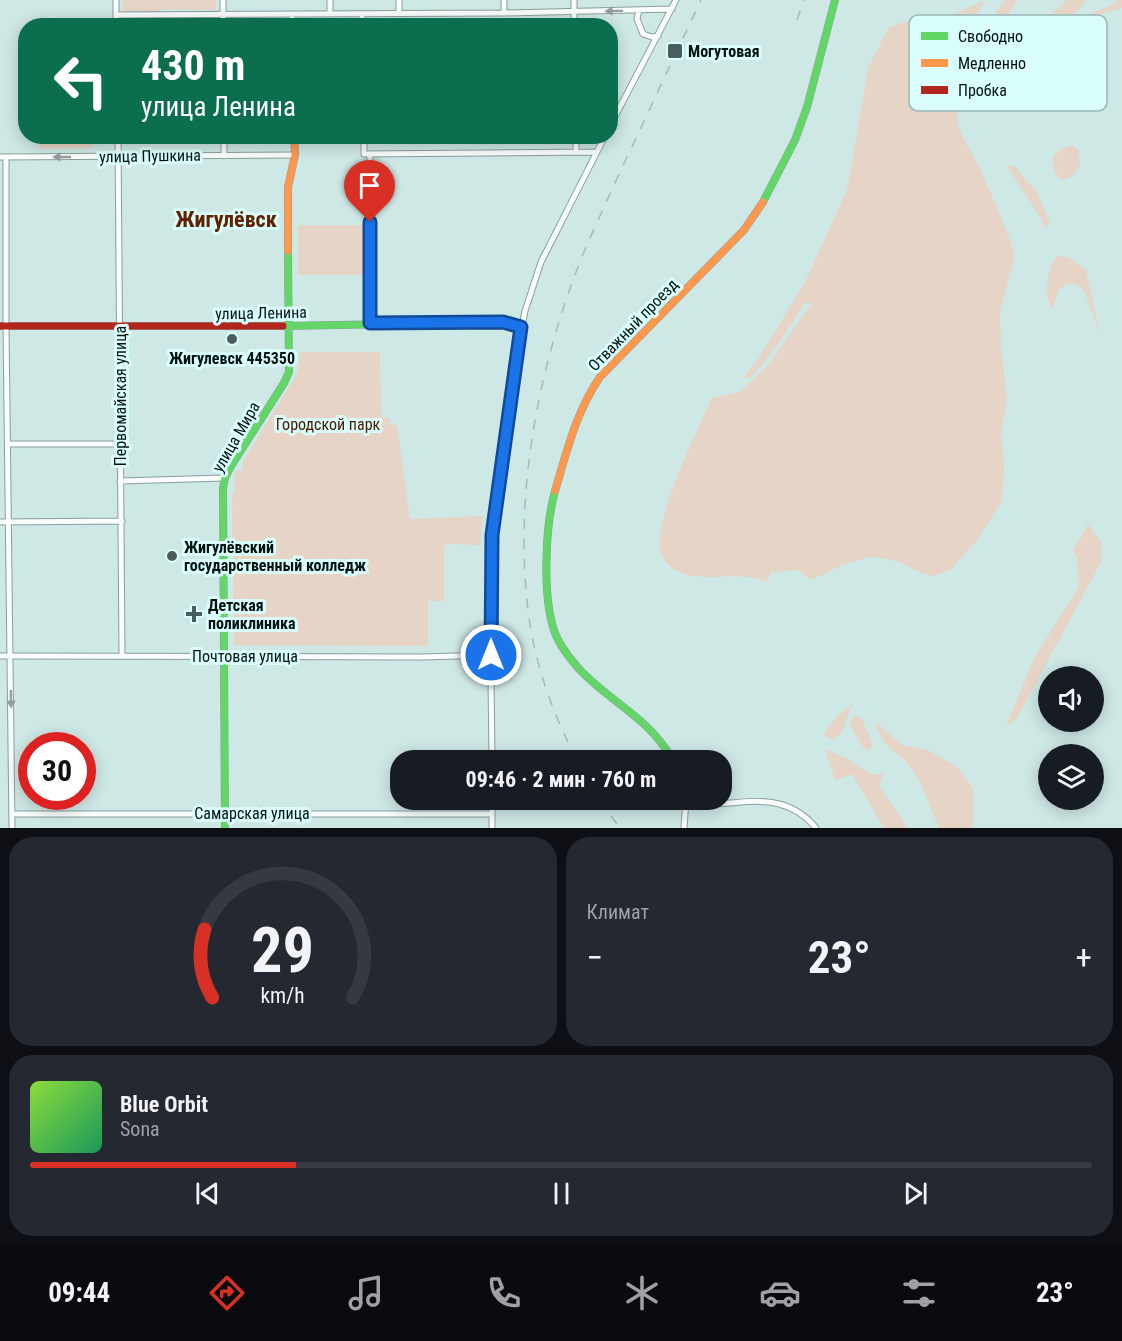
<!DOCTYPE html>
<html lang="ru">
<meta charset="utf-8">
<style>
body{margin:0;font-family:"Roboto Condensed",sans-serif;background:#242831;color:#f1f3f6;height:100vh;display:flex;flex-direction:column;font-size:22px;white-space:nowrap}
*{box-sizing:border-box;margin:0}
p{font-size:20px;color:#9ea1a6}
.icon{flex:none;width:33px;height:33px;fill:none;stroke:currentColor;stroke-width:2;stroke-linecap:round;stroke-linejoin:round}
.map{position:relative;height:828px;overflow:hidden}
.panel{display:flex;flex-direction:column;gap:9px;padding:9px;background:#0d0f14;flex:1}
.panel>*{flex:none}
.hud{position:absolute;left:18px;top:18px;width:600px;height:126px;border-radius:24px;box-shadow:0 3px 15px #0003;background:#0b6e4f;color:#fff;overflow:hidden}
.tools{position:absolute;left:1038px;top:666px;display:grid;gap:12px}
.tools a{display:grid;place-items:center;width:66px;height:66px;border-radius:50%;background:#171b24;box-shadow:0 3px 15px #0003;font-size:30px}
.speed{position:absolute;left:18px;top:732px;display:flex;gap:12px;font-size:30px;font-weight:700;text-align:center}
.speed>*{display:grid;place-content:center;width:78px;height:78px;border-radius:50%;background:#171b24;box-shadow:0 3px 15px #0003;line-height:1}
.speed .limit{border:9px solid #d22;background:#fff;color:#111}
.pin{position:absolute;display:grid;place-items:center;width:51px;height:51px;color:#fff;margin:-62px -26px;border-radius:50% 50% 50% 0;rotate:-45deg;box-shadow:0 0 6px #0007}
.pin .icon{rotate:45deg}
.me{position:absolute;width:66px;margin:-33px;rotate:0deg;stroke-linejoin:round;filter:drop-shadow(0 0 4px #0008)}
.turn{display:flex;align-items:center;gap:21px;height:126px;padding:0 24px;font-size:27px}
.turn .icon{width:78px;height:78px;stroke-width:2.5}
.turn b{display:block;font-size:42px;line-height:51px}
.big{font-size:45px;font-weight:700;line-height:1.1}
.panel .widget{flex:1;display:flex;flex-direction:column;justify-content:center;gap:9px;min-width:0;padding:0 21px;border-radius:24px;background:#242831}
.panel .dial{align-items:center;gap:0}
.dial svg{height:156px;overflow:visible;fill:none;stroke:#363941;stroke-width:7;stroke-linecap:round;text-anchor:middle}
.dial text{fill:#f1f3f6;stroke:none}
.song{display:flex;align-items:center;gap:18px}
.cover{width:72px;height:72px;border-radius:9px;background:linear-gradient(135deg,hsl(90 70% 55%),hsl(150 70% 35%))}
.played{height:6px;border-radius:3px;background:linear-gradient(90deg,#d93025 25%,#363941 25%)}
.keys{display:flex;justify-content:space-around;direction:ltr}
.heat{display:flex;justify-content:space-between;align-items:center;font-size:33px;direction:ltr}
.panel .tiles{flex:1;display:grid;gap:9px;grid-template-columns:1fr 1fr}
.widget:last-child{grid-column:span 2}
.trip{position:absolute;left:390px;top:750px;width:342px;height:60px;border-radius:24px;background:#171b24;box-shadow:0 3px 15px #0003;font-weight:700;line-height:60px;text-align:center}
.tabs{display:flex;height:96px;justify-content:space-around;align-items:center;background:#090b0e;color:#9ea1a6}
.tabs .icon{width:42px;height:42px}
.tabs .current{color:#d93025}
.tabs b{font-size:27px;color:#f1f3f6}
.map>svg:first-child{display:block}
</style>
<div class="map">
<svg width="1122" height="828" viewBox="0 0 1122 828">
<rect width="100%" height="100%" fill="#cee8e6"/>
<!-- green -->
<path fill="#e6d4c6" d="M122 0H216V10L163 9 161 11H122Z
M985 0 950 69 959 129 980 168 1007 232 1015 255 1000 312 1001 347 1007 400 1001 432 1004 467 1002 501 976 541 950 570 934 576 919 572 900 562 871 556 840 566 811 580 798 570 771 572 767 582C761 580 755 578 749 577 726 574 698 582 676 570 669 567 661 558 660 549 655 517 697 430 712 398L740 392 768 365 812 303 806 302 777 346 751 378 743 377 756 362 804 284 847 190 868 68 889 27 925 15 955 14Z
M1005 0H1017L996 37 1011 35 987 67 970 83 965 82 992 18Z
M1067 0H1086L1068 23 1043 65 1041 77 1034 82 1026 84 1023 82V79L1029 81 1031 64 1051 15Z
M1117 0H1122V8L1099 15 1054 66 1047 69C1059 51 1071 30 1088 16 1096 9 1110 9 1117 0Z
M39 137H79L85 143 89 139 94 145 90 148 39 149Z
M301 137H358V143H301Z
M1073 145 1079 151 1080 165 1071 177 1062 180C1053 174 1053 166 1053 156L1061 149Z
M1013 165 1037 192 1050 223 1045 228 1035 209 1007 166Z
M298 225H366L367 275H298Z
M1057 256 1068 257 1086 270 1100 335 1084 290 1074 284H1067L1058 291 1052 310C1043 294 1047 270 1057 256Z
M300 352H380L381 417 390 418V425H397L410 519 483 516 480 545 447 544 444 548V601H428V646L234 645 232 493 235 492V471L243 470V461L298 372Z
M1088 524 1101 543V562L1016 720 1006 726 1034 658 1079 587 1077 560 1073 550Z
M852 705 842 732 834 740 823 735 838 715Z
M854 716 861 717 873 745 868 751 863 747 849 724Z
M875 721 902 745 928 750 957 767 973 788V828H939C931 810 925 789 914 772 899 749 882 752 875 721Z
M825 749 846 758 872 775 884 773 879 786 908 828H884L852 774 835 780Z"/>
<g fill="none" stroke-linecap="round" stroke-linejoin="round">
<defs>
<path id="street" d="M116 0V26
M223 0V26
M330 0V14
M399 0V13
M504 0V13
M574 0V26
M639 10 637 19 643 34 652 37 658 36
M292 14V26
M362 14V26
M116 15 504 13 672 9
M610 126 676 0
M118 136 122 655
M224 136V155
M364 136V154L596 152
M576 136V152
M370 154V323
M0 157 295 155
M6 157V326L12 828
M8 444H120
M120 481 225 478
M0 522 122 521
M0 656 422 657 491 655
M492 760 490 598 492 535 518 346 525 311 541 262 605 136
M492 800V828
M694 800C707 805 718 804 731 803 764 799 793 800 816 828
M12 814H492
M684 828 686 800"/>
<path id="fast" d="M763 202 795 140 807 107 835 0
M283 326 503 322 521 327
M555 491C545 527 542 598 555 633 560 646 571 660 581 671 613 704 648 717 673 760
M225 828 223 488 225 478 231 466 284 383 289 372 288 251"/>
<path id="slow" d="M288 251V187L295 155 294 136
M555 491C567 451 576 412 600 377L744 230 763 202"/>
<path id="jam" d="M0 326H283"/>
</defs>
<!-- street casing -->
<use href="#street" stroke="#8b9f9d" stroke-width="7"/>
<!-- fast casing -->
<use href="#fast" stroke="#8b9f9d" stroke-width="8"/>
<!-- slow casing -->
<use href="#slow" stroke="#8b9f9d" stroke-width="8"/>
<!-- jam casing -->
<use href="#jam" stroke="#8b9f9d" stroke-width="8"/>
<!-- street -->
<use href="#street" stroke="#f8fcfb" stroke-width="5"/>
<!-- fast -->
<use href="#fast" stroke="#63d668" stroke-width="7"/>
<!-- slow -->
<use href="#slow" stroke="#ff974d" stroke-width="7"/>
<!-- jam -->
<use href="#jam" stroke="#b3261e" stroke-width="7"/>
<!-- rail -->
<path stroke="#afb6b6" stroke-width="1.5" stroke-dasharray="10 10" stroke-linecap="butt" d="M797 20 804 0
M577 760C553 714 534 663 528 610 514 492 538 369 581 259 593 230 607 201 620 172 647 115 674 57 701 0
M599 800 620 828"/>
</g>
<!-- one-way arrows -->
<defs><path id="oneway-solid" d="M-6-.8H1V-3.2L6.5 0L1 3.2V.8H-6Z" transform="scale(1.5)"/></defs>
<g fill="#969e9d">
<use href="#oneway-solid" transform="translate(614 11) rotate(179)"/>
<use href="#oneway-solid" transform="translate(62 157) rotate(180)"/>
<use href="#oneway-solid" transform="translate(11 699) rotate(89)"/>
</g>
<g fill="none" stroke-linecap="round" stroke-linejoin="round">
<defs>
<path id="route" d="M370 222V323L503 322 521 327 492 535 491 655"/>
</defs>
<!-- route casing -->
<use href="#route" stroke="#114b97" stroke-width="15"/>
<!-- route -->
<use href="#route" stroke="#1a73e8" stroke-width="10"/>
</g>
<!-- markers -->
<g fill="#495d5c" stroke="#d9fefb" stroke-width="2">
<rect x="667" y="43" width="16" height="16" rx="3"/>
<circle cx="232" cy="339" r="6"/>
<circle cx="172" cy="556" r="6"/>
<path d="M191 605h6v6h6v6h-6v6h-6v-6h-6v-6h6z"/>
</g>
<g text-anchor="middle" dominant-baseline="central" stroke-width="6" stroke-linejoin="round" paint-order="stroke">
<!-- poi labels -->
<g font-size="16" font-weight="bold" fill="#021211" stroke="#d9fefb" text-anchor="start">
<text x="688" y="51">Могутовая</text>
<text x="232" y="358" text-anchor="middle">Жигулевск 445350</text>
<text x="184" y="547">Жигулёвский<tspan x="184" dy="18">государственный колледж</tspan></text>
<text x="208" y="605">Детская<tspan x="208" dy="18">поликлиника</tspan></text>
</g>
<!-- street labels -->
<g font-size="16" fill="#021211" stroke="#d9fefb">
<text transform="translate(150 156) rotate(-1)">улица Пушкина</text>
<text transform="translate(261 313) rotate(-1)">улица Ленина</text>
<text transform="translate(633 325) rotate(-46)">Отважный проезд</text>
<text transform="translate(120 396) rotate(-90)">Первомайская улица</text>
<text transform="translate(236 437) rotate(-60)">улица Мира</text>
<text x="245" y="656">Почтовая улица</text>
<text x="252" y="813">Самарская улица</text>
</g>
<!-- park labels -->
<g font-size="16" fill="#4a1901" stroke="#d9fefb">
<text x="328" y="424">Городской парк</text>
</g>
<!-- district labels -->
<g font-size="22" font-weight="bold" fill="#5f2100" stroke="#d9fefb">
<text x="226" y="219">Жигулёвск</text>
</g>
</g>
<!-- legend -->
<rect x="909" y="15" width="198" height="96" rx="9" fill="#d9fefb" stroke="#98b7b5" stroke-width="1.5"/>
<rect x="921" y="32" width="27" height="8" fill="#63d668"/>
<rect x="921" y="59" width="27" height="8" fill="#ff974d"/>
<rect x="921" y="86" width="27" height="8" fill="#b3261e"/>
<g font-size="16" fill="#021211">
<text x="958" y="42">Свободно</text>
<text x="958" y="69">Медленно</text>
<text x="958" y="96">Пробка</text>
</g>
</svg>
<div class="tools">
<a><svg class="icon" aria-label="sound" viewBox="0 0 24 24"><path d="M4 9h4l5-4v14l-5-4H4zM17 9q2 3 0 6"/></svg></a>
<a><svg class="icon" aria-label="layers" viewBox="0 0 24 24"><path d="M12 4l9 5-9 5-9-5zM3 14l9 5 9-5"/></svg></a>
</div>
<div class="speed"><div class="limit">30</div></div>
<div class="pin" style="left:370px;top:222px;background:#d93025"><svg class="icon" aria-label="arrive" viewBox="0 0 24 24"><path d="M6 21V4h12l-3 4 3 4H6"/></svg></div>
<svg class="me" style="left:491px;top:655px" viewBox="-20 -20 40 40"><circle r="17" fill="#1a73e8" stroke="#fff" stroke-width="3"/><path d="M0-11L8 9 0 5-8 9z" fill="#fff"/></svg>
<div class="trip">09:46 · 2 мин · 760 m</div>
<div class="hud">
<div class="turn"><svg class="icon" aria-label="left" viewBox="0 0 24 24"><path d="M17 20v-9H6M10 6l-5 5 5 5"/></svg><div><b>430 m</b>улица Ленина</div></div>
</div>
</div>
<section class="panel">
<div class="tiles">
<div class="widget dial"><svg viewBox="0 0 100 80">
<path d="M14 69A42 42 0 1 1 86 69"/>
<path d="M14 69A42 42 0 0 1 10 34" stroke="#d93025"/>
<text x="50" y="56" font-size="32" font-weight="700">29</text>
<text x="50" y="72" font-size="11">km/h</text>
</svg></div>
<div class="widget"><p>Климат</p>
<div class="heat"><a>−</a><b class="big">23°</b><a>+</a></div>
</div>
<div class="widget">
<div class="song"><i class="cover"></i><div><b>Blue Orbit</b><p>Sona</p></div></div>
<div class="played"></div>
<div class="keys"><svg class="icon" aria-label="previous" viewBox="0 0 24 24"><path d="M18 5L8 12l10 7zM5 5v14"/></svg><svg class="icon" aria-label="pause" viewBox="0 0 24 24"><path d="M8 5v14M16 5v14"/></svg><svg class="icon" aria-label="next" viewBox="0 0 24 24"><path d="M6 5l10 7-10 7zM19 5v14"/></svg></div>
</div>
</div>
</section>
<nav class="tabs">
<b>09:44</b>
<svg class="icon current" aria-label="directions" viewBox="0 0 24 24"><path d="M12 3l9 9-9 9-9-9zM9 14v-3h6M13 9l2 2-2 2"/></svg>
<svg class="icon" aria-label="music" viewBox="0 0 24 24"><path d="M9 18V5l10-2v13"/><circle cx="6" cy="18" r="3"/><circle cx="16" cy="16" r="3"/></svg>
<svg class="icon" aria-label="phone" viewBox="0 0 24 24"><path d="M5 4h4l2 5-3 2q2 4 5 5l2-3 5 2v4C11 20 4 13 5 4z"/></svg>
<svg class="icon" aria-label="climate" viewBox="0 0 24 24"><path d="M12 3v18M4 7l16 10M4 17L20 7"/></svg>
<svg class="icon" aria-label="car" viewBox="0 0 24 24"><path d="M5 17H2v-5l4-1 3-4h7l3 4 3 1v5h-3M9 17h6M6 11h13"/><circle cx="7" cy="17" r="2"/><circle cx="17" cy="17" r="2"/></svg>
<svg class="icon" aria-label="filters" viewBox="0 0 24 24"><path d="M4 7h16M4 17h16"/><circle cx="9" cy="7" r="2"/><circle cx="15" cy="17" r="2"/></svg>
<b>23°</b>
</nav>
